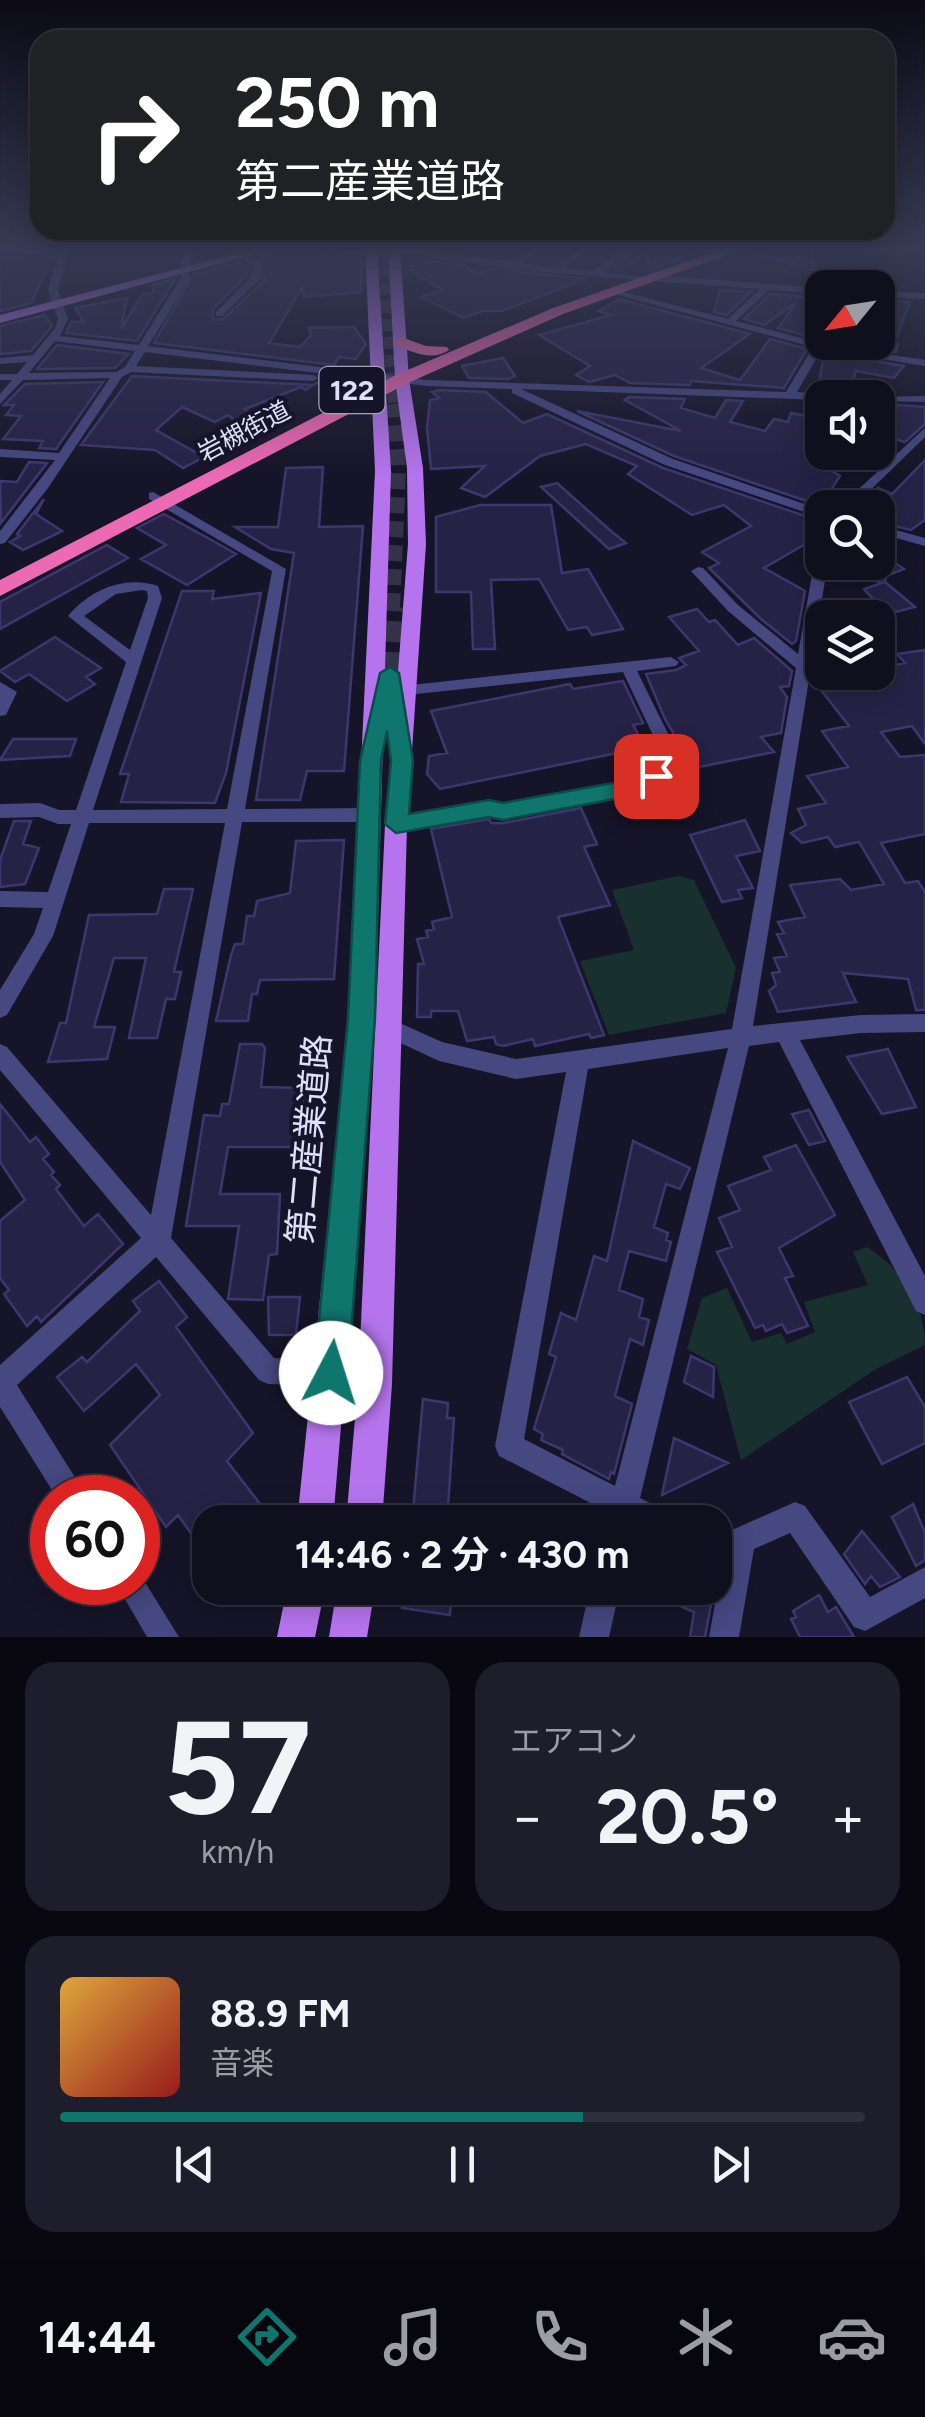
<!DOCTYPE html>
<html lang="ja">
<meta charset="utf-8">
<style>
body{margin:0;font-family:Figtree,"Noto Sans JP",sans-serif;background:#1e1d2b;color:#f1f3f6;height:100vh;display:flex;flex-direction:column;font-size:38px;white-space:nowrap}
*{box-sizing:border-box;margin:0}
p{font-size:32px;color:#9c9ca4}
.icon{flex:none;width:55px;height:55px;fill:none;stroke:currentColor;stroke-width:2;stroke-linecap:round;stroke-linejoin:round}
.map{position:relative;height:1637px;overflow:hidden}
.side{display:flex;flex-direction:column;gap:25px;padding:25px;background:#090810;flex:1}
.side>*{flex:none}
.hud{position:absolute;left:30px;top:30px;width:865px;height:210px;border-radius:30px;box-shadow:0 5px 25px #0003,0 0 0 2px #302f3c;background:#202124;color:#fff;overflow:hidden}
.needle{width:65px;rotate:240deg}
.controls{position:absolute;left:805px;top:270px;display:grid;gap:20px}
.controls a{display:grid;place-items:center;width:90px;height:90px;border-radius:20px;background:#100f1e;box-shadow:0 5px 25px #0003,0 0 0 2px #302f3c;font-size:50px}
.speed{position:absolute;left:30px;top:1475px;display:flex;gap:20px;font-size:50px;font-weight:700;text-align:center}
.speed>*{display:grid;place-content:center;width:130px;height:130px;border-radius:50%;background:#100f1e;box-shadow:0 5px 25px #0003,0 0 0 2px #302f3c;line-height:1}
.speed .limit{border:15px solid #d22;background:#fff;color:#111}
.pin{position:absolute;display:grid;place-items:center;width:85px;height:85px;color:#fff;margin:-42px;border-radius:20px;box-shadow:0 5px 15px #0006}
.me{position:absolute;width:110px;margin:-55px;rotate:5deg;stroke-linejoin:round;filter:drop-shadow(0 0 8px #0008)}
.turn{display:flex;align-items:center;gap:35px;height:210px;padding:0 40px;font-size:45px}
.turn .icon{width:130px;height:130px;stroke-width:2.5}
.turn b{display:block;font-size:70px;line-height:85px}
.big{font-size:75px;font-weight:700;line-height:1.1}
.side .tile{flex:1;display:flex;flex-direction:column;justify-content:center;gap:15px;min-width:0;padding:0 35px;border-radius:30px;background:#1e1d2b}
.side .dial{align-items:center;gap:0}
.dial b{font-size:130px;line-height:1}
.song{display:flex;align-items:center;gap:30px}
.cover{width:120px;height:120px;border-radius:15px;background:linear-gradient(135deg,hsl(40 70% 55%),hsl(0 70% 35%))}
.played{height:10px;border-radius:5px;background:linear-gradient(90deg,#0f766e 65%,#302f3c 65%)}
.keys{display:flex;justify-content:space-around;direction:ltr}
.heat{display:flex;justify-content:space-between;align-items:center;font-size:55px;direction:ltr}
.side .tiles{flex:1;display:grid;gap:25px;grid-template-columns:1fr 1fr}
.tile:last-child{grid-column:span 2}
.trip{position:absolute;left:192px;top:1505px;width:540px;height:100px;border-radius:30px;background:#100f1e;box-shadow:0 5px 25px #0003,0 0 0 2px #302f3c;font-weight:700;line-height:100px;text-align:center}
.tab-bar{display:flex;height:160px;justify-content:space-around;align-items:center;background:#06060c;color:#9c9ca4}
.tab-bar .icon{width:70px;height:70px}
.tab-bar .current{color:#0f766e}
.tab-bar b{font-size:45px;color:#f1f3f6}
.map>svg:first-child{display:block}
</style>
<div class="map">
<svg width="925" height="1637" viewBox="0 0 925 1637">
<rect width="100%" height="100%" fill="#161428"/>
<!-- green -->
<path fill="#18312e" d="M679 876 694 880 736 968 726 1013 609 1035 580 961 634 950 612 890Z
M867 1247C899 1266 925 1306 925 1345L876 1369 741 1460 716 1365 687 1349 702 1298 727 1288 752 1342 781 1333 787 1344 815 1332 804 1302 868 1285 853 1252Z"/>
<!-- building -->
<path fill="#262246" stroke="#3d376f" stroke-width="2.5" d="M285 247H315L332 260 346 251 361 254V292L304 297 302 288 269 343 300 347 311 335 309 328 354 327 366 344 356 359 339 357 334 365 154 343 193 275 241 262 248 268V274L213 309V319L222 320 265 280 258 257Z
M638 247H716L651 270 646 253 621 270 612 269Z
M753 247H812L815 270 748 252Z
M54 257 48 262 32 303 0 311V258Z
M428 261 465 266 479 274 487 269 586 279 502 311H482L464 318 421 297 442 290 405 267Z
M175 279 137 341 66 333 71 322H84L75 308 127 298 121 329 142 295 154 293 153 285Z
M720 290 751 292 727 315 714 312Z
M770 294 819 298 822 316 808 331 822 334V340L778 328 796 303 764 325 744 319Z
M619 299 750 334 701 368 740 380 770 339 807 349 784 388 691 381 690 385 630 383 615 375 589 382 576 375 590 366 539 335 611 315 598 311Z
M878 301 910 302 894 344H898L896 352 834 342H878Z
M45 315 52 326 31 351 0 354V326Z
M57 345 129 354 115 368 37 369Z
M824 353 904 366 894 378 856 371 849 392 818 389Z
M503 358 515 376 508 379 469 378 462 366Z
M132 376 313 385 325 378 305 390 301 387 245 409 262 423 245 429 228 415 215 422 182 407 156 430 204 457 183 468 155 450 81 445Z
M103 382 56 449 39 448 43 441 3 439 21 416 6 415 14 405H4L25 384Z
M440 390 486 392 523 423 547 414 663 468 817 520 821 535 764 568 805 591 796 641 792 644 761 619 709 568 719 563 702 552 751 526 724 505 692 515 628 474 637 466 586 444 540 456 485 497 461 488 485 466 431 469 427 428 430 400 439 398 432 392Z
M629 397 685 399 681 408 715 418 726 400 743 401 730 422 765 431 774 419 788 422 791 413 821 419 809 439 822 444 818 448 822 452 832 453 820 464 840 476 821 506 674 456 577 411 681 431 625 400Z
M898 405 925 407V424L905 442 881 434Z
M925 460V520L911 530 878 522V488L892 494Z
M29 462 47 463 1 523 0 481 17 482Z
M323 467 319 527 363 526 344 771H307L300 800H256L294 553 271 549 235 527H278L286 468Z
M557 483 612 532 626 543 609 549 541 487Z
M44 499 36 514 62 531 23 550 10 542 20 536 17 534Z
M480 505H551L562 573 588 569 623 629 592 635 587 627 568 630 539 579 491 580 495 649H473L471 592H436V517Z
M164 514 215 542 236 554 187 585 141 559 166 545 137 528Z
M878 537 893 541 889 559 904 569 886 576 885 582 915 607 887 614 864 589 882 583 878 582Z
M107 545 128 558 0 629V602Z
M182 591H214L212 599 261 593 226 773 215 803 121 802 129 774H120Z
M697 609 709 622 715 620 738 645 754 638 792 671 789 686 780 687 787 697 781 733 761 737 774 752 694 768 665 719 646 674 676 670 686 665 679 658 699 651 669 617Z
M55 637 101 668 86 677 95 684 67 701 29 674 15 682 0 671Z
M925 650V744L912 726 881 732 900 757 925 755V834L881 843 905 883 918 881 925 892V1010H916L908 979 843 973 856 1002 778 1012 769 991 776 985 772 973 780 972 774 958 787 956 777 934 784 933 778 922 805 917 790 885 840 879 851 890 884 884 859 842 835 847 828 837 802 843 791 833 806 825 798 809 826 803 807 776 848 767 822 731 849 726 813 680 814 672H878V669L905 663 897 654Z
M623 681 643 723 633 725 640 738 617 743 622 752 440 789 427 774 429 756 447 753 431 711 570 684 573 689Z
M13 739H76L70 756 0 760Z
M581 808 597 844 584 847 610 905 558 917 604 1035 591 1038 589 1034 535 1046 533 1039 503 1046 496 1044 494 1037 467 1041 458 1011H431V1017H417L418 964H424L417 939 428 937 426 931 434 929 432 922 452 917 431 829 489 819 491 823H504Z
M745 820 760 851 736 856 753 888 738 890 742 898 722 902 690 835Z
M14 821H31L23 844 39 848 25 884 0 887V860Z
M344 840 334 979 260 980 257 994H252L248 1021H216L231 955 235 944H243L247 916H254L257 901 290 893 296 841Z
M164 889H193L174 972H181L175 999H166L157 1038H129L146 958H114L94 1027H115L107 1059 48 1062 60 1023H66L89 915 157 914Z
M240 1044H262L265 1048 261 1087 305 1088 296 1147H228L220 1194H280L277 1254 269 1255 263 1300 228 1299 239 1226H186L204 1115 220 1116 222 1104H229Z
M888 1049 916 1107 882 1114 847 1057Z
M0 1104 30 1142 36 1137 49 1154 43 1159 54 1172 51 1175 60 1185 56 1189 84 1226 98 1214 123 1244 41 1322 37 1316 27 1326 4 1294 9 1290 0 1278V1221L25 1200 0 1162Z
M809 1110 825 1141 809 1145 792 1114Z
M633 1141 690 1168 680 1189 666 1184 654 1227 668 1233 666 1240 671 1242 666 1261 629 1251 619 1290 643 1299 639 1317 649 1320 643 1345 630 1339 615 1396 632 1404 614 1474 611 1472 609 1479 562 1454 563 1450 541 1440 543 1434 534 1429 556 1357 549 1354 561 1313 576 1320 594 1256 607 1261Z
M796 1145 835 1215 779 1248 793 1276 785 1278 808 1326 787 1333 782 1324 766 1331 763 1325 755 1328 717 1252 732 1247 719 1218 740 1210 728 1186 771 1170 764 1157Z
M159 1281 187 1317 176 1327 253 1433 227 1461 274 1522H210V1593L192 1568 205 1553 178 1515 166 1527 110 1445 160 1395 136 1364 84 1411 57 1377 82 1357 87 1362 140 1311 133 1301Z
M268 1297H300L296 1335H269Z
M691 1356 714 1367 713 1397 684 1382Z
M907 1377 925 1407V1443L882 1464 849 1402Z
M423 1399 448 1403 447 1418H454L447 1522H412Z
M674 1438 728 1463 662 1495Z
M913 1504 925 1533V1560L916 1566 892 1517Z
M862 1531 900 1577 880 1587 871 1576 865 1584 844 1554Z
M405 1588H452L450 1615 402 1608Z
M685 1588H714L705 1637H690L694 1612 682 1607Z
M819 1595 828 1612 836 1607 854 1637H800L791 1619 796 1617 793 1611Z"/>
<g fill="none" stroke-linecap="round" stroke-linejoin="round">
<!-- major-tunnel-far2 -->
<path stroke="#343248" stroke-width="12" stroke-dasharray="12 6" stroke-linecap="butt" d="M383 247 394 406"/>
<!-- major-tunnel-far1 -->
<path stroke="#343248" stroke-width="16" stroke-dasharray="16 8" stroke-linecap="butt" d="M392 609 398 470 394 404"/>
<!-- major-tunnel -->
<path stroke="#343248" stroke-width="21" stroke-dasharray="21 10" stroke-linecap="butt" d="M389 673 392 607"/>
<!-- minor -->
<path fill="#454881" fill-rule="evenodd" d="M197 247 188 264 190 279 148 346 427 380 786 392 813 347 607 292 612 289 728 319 760 289 653 281 648 278 653 275 822 288V294L769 290 736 321 832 346 925 360V366L822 349 797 392 874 397 925 396V402L878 401V398H822V400L521 389 673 459 822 510V518L665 465 512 393V389L427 386 145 352 136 366 313 375 318 378 313 381 131 372 122 377 48 488 5 543 0 544V531L55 460 0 457V449L59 453 110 378 23 380 0 404V394L12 380H0V374H17L27 362 0 364V358L33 355 55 328 58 319 48 290 59 253 0 254V248ZM68 253H186L180 264V279L139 345 60 336 68 319 58 290ZM55 341 135 351 125 367 116 372 29 373Z
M394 247 512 261 532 247H542L522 263 555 267 581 247H591L565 268 593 271 624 247H634L603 272 643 277 638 280 511 269 391 252Z
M241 253H247L259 263 262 277 222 316H216V312L252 276V266L241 257Z
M878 291 925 293V299L878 297Z
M925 428V437L852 508H838Z
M153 492 286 569 245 809 368 808 374 810 377 815 374 820 368 822H242L171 1238 274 1358 331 1360 340 1364 344 1373 340 1382 331 1386 268 1384 259 1380 156 1257 17 1385 88 1498H57L0 1407V1365L141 1238 0 1070V1044L7 1047 151 1215 225 823H89L53 936 7 1015 0 1018V990L34 934 43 908 0 907V891L48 892 71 824H58L39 817 0 818V804L40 803 59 810H76L126 662 68 616C90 590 124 575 158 586L162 598 93 810 227 809 272 571 149 499V493ZM142 590 147 591 148 598 130 650 84 616 116 594Z
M878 525 925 538V546L878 533Z
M822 554V562H828L753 1026 861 1015 925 1014V1032L861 1033 800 1040 925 1276V1315L916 1311 779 1042 749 1046 640 1498 667 1512 671 1522H606L608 1512 499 1456 495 1446 566 1072 516 1079 439 1061 375 1031 372 1024 375 1017 382 1015 442 1042 516 1059 732 1029 796 668 728 611 691 571 698 567 703 568 738 605 798 654 815 558ZM728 1048 615 1486 524 1439 588 1069Z
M671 657 679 662 676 666 637 671 686 770 684 774 641 792 503 819 489 815 396 832 390 830 387 825 390 820 396 818 489 801 503 805 638 780 668 767 623 672 407 695 399 690 402 686Z
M0 682 17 692 6 715 0 716Z
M795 1502 805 1506 870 1597 925 1567V1598L865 1631 854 1627 790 1533 754 1549 739 1637H709L722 1565 715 1562V1533L728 1538 732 1530Z
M138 1571 179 1637H147L115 1582H138Z
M590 1588H620L609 1637H579Z"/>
<!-- major -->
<path fill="#b574ed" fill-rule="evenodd" d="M262 247H281L0 323V315Z
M365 247H377L391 471 385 668 398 671 408 544 407 468 395 379 388 247H400L409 379 423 468 426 544 407 825 392 1384 382 1522H346L358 1384 385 825 393 725 386 719 384 707 375 1018 333 1522H297L349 1018 375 471Z
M287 1588H325L315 1637H277Z
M337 1588H375L367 1637H329Z"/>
<!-- highway -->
<path fill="#ec69b3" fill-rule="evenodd" d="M728 247H749L563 314 408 383 0 596V580L396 375 553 308Z
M401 337 426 346 447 347 449 350C432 362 413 352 395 345L393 342Z"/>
</g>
<!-- sky -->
<linearGradient id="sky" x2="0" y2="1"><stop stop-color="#0c0b16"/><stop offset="0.52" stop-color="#363a53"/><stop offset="1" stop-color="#363a53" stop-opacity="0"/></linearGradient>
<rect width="925" height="476" fill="url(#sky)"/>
<!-- route -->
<path fill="#0f766e" stroke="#0a4d48" stroke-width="2.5" d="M390 667 399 673 413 761 409 814 489 800 503 803 635 779 656 768 666 776 641 794 503 820 489 817 396 833 385 824 391 761 387 731 381 761 375 1018 348 1373 343 1385 331 1390 319 1385 314 1373 348 1018 360 761 380 673Z"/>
<g text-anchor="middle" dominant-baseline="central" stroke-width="8" stroke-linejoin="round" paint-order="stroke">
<!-- far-street labels -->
<g font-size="25" fill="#e0dffb" stroke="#161428">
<text transform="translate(244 431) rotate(-28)">岩槻街道</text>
</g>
<!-- shield labels -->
<rect fill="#161428" stroke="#a3a2bc" stroke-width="2.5" x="319.5" y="367" width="65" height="46" rx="8"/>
<g font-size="28" font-weight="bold" fill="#e0dffb">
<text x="352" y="390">122</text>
</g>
<!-- near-street labels -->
<g font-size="35" fill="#e0dffb" stroke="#161428">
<text transform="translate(309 1139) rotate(-85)">第二産業道路</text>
</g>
</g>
</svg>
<div class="controls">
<a><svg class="needle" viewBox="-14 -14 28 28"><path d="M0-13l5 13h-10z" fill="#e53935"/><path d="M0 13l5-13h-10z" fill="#9c9ca4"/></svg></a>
<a><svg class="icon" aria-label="sound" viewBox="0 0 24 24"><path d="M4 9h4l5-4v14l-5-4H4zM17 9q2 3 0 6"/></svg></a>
<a><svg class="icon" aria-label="search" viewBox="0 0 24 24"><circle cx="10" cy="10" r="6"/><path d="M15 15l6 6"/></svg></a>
<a><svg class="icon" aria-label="layers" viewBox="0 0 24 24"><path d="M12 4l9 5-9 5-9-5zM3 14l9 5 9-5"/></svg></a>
</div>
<div class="speed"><div class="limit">60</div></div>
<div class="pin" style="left:656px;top:776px;background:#d93025"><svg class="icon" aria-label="arrive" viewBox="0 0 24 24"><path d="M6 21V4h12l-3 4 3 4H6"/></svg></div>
<svg class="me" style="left:331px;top:1373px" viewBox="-20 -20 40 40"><circle r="19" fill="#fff"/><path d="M0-13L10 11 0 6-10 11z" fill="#0f766e"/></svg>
<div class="trip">14:46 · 2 分 · 430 m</div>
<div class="hud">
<div class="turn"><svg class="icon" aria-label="right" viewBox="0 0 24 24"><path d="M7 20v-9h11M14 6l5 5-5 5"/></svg><div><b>250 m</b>第二産業道路</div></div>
</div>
</div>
<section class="side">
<div class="tiles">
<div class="tile dial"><b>57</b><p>km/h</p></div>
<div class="tile"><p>エアコン</p>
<div class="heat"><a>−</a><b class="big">20.5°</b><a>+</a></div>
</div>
<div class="tile">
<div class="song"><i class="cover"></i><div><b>88.9 FM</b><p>音楽</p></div></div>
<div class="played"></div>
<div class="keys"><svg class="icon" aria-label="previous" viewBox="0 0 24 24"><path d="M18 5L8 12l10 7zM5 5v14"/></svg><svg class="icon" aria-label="pause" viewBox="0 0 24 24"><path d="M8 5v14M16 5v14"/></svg><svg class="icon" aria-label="next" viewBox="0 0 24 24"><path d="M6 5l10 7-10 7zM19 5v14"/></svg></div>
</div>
</div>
</section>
<nav class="tab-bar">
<b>14:44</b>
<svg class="icon current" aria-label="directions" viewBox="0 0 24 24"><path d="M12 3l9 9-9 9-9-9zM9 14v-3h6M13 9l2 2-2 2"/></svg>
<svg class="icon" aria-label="music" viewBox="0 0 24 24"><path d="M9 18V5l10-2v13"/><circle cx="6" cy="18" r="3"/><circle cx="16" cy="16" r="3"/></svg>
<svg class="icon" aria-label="phone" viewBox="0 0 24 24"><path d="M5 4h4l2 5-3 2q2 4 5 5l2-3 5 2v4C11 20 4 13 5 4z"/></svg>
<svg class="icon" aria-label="climate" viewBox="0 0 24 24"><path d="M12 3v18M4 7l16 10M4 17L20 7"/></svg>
<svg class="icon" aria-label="car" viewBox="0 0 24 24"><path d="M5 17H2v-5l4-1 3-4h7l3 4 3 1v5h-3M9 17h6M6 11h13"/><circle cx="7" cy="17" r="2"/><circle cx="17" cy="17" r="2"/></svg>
</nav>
